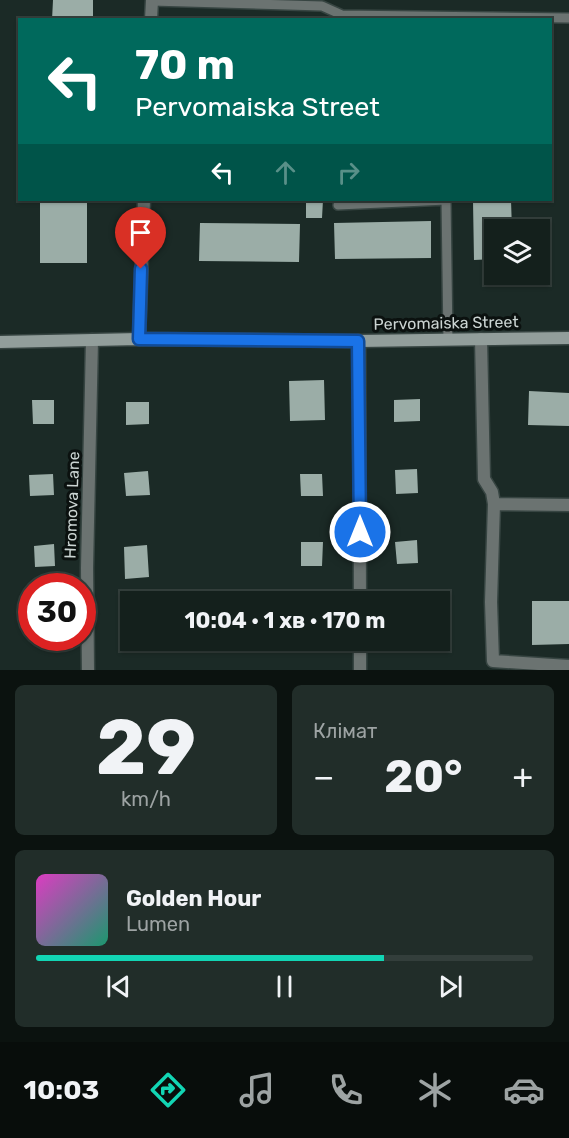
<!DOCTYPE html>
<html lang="uk">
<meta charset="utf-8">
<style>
body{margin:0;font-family:Rubik,sans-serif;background:#212d29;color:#f1f3f6;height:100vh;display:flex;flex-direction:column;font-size:22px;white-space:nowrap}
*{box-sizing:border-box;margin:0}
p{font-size:20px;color:#9da3a3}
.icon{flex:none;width:33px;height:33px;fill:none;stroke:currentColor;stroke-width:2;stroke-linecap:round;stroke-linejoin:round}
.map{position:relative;height:670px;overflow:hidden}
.side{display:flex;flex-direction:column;gap:15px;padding:15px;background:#0b120f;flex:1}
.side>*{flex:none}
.hud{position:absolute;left:18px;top:18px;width:534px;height:183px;border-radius:0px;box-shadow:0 2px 4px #0004,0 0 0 2px #333e3b;background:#00695c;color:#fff;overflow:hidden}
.tools{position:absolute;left:484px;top:219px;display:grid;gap:12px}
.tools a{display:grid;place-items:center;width:66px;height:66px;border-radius:0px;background:#14201c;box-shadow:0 2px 4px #0004,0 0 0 2px #333e3b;font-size:30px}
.speed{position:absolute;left:18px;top:573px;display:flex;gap:12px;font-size:30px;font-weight:700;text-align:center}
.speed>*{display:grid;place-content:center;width:78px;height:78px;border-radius:50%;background:#14201c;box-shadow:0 2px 4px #0004,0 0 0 2px #333e3b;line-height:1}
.speed .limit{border:9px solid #d22;background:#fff;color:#111}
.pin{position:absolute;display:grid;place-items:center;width:51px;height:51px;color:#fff;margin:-62px -26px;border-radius:50% 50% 50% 0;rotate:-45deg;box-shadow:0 0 6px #0007}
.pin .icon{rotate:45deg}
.me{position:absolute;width:66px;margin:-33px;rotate:0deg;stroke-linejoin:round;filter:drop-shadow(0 0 4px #0008)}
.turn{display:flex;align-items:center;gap:21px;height:126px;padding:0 18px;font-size:27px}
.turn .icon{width:78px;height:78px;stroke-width:2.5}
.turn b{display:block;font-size:42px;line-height:51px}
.lanes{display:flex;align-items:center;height:57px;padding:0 18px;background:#0003;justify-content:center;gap:30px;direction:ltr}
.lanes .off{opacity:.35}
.big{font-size:45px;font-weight:700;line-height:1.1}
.side .tile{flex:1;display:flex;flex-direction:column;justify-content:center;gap:9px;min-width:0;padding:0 21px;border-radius:9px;background:#212d29}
.side .dial{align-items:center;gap:0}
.dial b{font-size:78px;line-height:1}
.song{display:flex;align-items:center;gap:18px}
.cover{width:72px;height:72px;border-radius:9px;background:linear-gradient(135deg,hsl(310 70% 55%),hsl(160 70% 35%))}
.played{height:6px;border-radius:3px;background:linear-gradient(90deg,#12d5b4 70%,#333e3b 70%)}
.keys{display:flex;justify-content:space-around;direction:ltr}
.heat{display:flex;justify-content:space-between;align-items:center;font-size:33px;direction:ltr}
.side .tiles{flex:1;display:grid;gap:15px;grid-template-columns:1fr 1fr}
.tile:last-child{grid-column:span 2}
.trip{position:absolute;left:120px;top:591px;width:330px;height:60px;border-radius:0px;background:#14201c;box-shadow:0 2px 4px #0004,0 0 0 2px #333e3b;font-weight:700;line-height:60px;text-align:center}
.dock{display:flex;height:96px;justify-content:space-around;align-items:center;background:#080d0b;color:#9da3a3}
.dock .icon{width:42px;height:42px}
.dock .active{color:#12d5b4}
.dock b{font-size:27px;color:#f1f3f6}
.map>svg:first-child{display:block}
</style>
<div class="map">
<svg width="569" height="670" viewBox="0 0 569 670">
<rect width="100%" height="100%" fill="#1b2a26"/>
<!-- building -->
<path fill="#9bada7" d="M53 0H93V20H52Z
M40 200H87V263H40Z
M306 200H323L322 218H306Z
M511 200 512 230H495V259L474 260 473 201Z
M431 221V258L335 259 334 223Z
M200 223 300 224 299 262 199 261Z
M324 380 325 420 290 421 289 381Z
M529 391 569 393V426L528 425Z
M420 399V421L394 422V400Z
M32 400H54V424H33Z
M126 402H149V424L126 425Z
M417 469 418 493 396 494 395 470Z
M148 471 150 495 126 496 124 473Z
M53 474 54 495 30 496 29 475Z
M300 474H322L323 496H301Z
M417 540 418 563 397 564 395 542Z
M301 542H323L322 566H301Z
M54 544 55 566 35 567 34 546Z
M147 545 149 577 125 579 124 547Z
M532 601H569V644L532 645Z"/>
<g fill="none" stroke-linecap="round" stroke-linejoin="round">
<defs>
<path id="lane" d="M152 1 322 6 342 15 569 18
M446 200 448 340
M338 205 446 200"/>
<path id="street" d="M151 20 152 0
M139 339 144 200
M481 339 484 479 492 492 494 504 569 505
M359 341 360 602
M494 504 491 602 493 661 569 666
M360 640V670
M88 670 87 568 92 340"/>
<path id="secondary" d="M0 342 139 339 359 341 569 338"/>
</defs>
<!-- lane casing -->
<use href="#lane" stroke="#374542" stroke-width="12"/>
<!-- street casing -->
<use href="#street" stroke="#374542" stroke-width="15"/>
<!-- secondary casing -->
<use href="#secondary" stroke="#374542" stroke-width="15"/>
<!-- lane -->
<use href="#lane" stroke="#6b7371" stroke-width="9"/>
<!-- street -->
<use href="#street" stroke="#6b7371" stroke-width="12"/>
<!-- secondary -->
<use href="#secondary" stroke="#929e9b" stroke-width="12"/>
</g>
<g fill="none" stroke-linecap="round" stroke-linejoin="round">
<defs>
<path id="route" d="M141 269 139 339 358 341 360 532"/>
</defs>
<!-- route casing -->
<use href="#route" stroke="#114b97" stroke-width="15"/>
<!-- route -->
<use href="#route" stroke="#1a73e8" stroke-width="10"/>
</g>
<g text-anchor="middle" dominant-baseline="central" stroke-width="6" stroke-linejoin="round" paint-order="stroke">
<!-- street labels -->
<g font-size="16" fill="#cbd4d2" stroke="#0b110f">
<text transform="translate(446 323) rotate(-1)">Pervomaiska Street</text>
<text transform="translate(72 505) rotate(-88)">Hromova Lane</text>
</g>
</g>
</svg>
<div class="tools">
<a><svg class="icon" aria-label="layers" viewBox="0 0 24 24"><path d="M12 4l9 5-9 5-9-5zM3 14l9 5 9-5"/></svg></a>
</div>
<div class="speed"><div class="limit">30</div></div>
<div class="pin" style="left:141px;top:269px;background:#d93025"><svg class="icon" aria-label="arrive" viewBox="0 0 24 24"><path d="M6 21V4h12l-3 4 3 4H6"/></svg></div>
<svg class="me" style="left:360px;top:532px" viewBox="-20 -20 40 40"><circle r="17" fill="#1a73e8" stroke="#fff" stroke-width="3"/><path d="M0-11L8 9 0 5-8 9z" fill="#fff"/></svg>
<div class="trip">10:04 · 1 хв · 170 m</div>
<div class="hud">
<div class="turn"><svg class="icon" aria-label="left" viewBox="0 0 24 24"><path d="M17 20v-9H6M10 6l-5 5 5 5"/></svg><div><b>70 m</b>Pervomaiska Street</div></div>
<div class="lanes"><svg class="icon" aria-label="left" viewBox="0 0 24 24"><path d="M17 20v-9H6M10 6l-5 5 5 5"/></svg><svg class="icon off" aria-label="ahead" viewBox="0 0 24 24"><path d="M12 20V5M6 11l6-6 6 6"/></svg><svg class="icon off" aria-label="right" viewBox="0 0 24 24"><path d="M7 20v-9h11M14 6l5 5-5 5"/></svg></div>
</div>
</div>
<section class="side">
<div class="tiles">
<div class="tile dial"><b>29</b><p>km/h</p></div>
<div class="tile"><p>Клімат</p>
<div class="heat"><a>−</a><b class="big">20°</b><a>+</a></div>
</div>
<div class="tile">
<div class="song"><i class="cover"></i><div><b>Golden Hour</b><p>Lumen</p></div></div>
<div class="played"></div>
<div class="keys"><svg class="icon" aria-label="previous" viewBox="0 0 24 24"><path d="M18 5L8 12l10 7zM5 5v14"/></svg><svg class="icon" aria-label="pause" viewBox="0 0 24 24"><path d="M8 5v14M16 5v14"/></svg><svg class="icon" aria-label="next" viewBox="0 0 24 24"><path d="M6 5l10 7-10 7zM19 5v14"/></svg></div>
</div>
</div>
</section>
<nav class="dock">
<b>10:03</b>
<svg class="icon active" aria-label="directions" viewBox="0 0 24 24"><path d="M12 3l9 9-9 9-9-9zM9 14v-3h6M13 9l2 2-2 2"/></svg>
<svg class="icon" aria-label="music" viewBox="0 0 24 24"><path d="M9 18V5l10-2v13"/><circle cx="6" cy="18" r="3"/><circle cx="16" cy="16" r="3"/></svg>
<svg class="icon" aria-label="phone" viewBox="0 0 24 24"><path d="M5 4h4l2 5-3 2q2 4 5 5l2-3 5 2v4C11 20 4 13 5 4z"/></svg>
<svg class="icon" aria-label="climate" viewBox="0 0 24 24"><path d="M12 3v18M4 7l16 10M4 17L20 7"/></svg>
<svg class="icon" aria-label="car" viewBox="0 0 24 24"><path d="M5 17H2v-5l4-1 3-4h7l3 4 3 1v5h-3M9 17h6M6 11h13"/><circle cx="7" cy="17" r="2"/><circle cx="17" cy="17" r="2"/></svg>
</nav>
